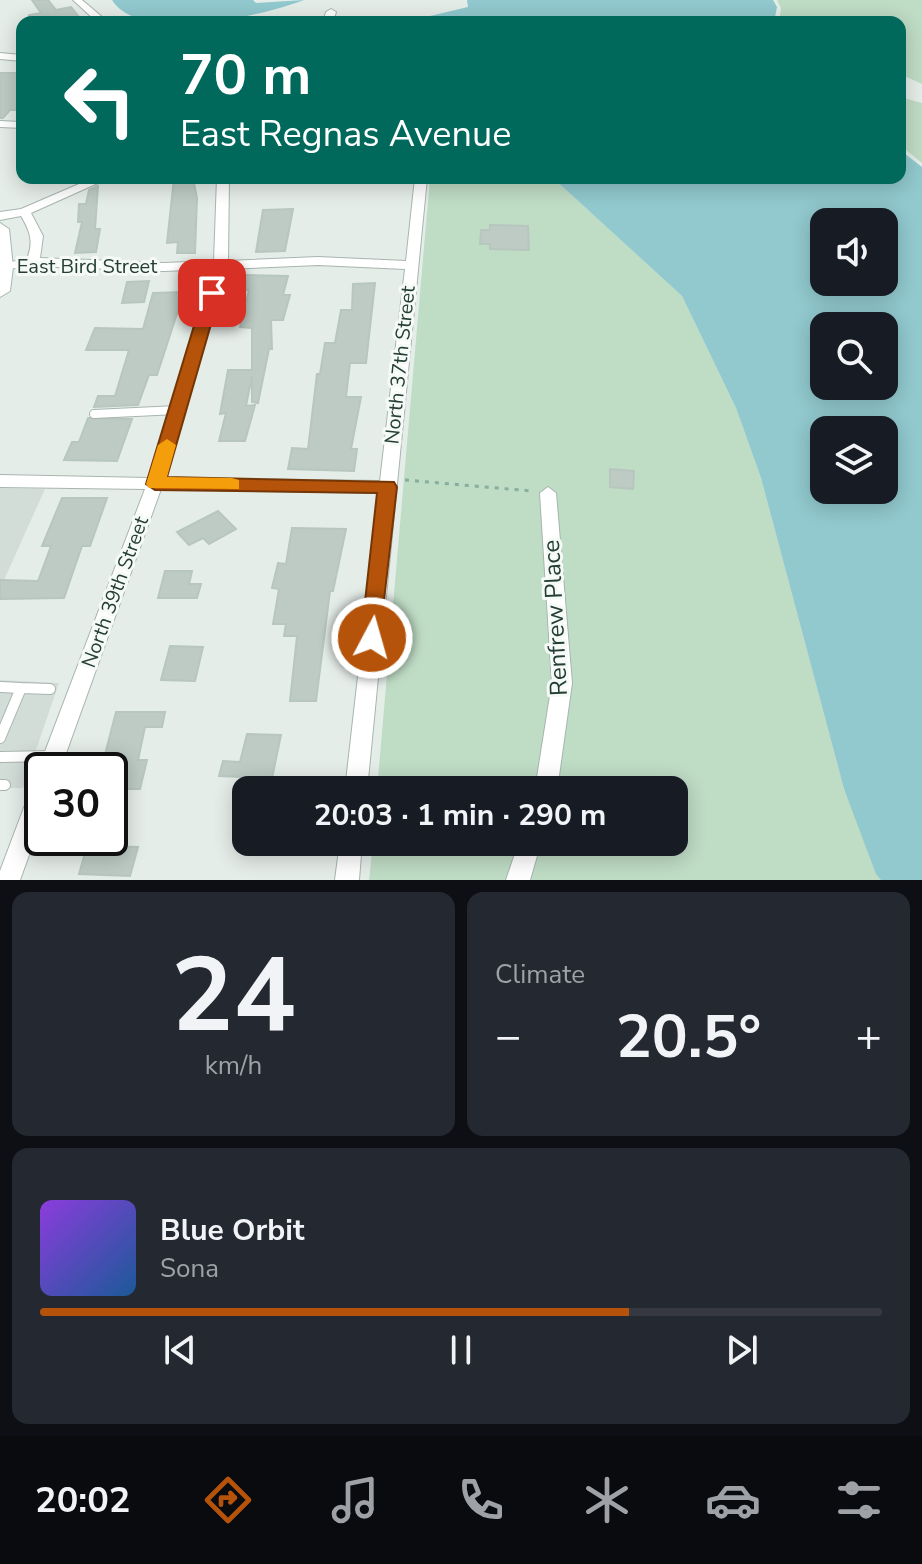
<!DOCTYPE html>
<meta charset="utf-8">
<style>
body{margin:0;font-family:"Nunito Sans",sans-serif;background:#242831;color:#f1f3f6;height:100vh;display:flex;flex-direction:column;font-size:30px;white-space:nowrap}
*{box-sizing:border-box;margin:0}
p{font-size:26px;color:#9ea1a6}
.icon{flex:none;width:44px;height:44px;fill:none;stroke:currentColor;stroke-width:2;stroke-linecap:round;stroke-linejoin:round}
.map{position:relative;height:880px;overflow:hidden}
.details{display:flex;flex-direction:column;gap:12px;padding:12px;background:#0d0f14;flex:1}
.details>*{flex:none}
.banner{position:absolute;left:16px;top:16px;width:890px;height:168px;border-radius:16px;box-shadow:0 4px 20px #0003;background:#00695c;color:#fff;overflow:hidden}
.tools{position:absolute;left:810px;top:208px;display:grid;gap:16px}
.tools a{display:grid;place-items:center;width:88px;height:88px;border-radius:16px;background:#171b24;box-shadow:0 4px 20px #0003;font-size:40px}
.speed{position:absolute;left:24px;top:752px;display:flex;gap:16px;font-size:40px;font-weight:700;text-align:center}
.speed>*{display:grid;place-content:center;width:104px;height:104px;border-radius:50%;background:#171b24;box-shadow:0 4px 20px #0003;line-height:1}
.speed .limit{border:4px solid #111;border-radius:12px;background:#fff;color:#111}
.pin{position:absolute;display:grid;place-items:center;width:68px;height:68px;color:#fff;margin:-34px;border-radius:16px;box-shadow:0 4px 12px #0006}
.me{position:absolute;width:88px;margin:-44px;rotate:6deg;stroke-linejoin:round;filter:drop-shadow(0 0 6px #0008)}
.turn{display:flex;align-items:center;gap:28px;height:168px;padding:0 32px;font-size:36px}
.turn .icon{width:104px;height:104px;stroke-width:2.5}
.turn b{display:block;font-size:56px;line-height:68px}
.big{font-size:60px;font-weight:700;line-height:1.1}
.details .card{flex:1;display:flex;flex-direction:column;justify-content:center;gap:12px;min-width:0;padding:0 28px;border-radius:16px;background:#242831}
.details .dial{align-items:center;gap:0}
.dial b{font-size:104px;line-height:1}
.song{display:flex;align-items:center;gap:24px}
.cover{width:96px;height:96px;border-radius:12px;background:linear-gradient(135deg,hsl(270 70% 55%),hsl(210 70% 35%))}
.played{height:8px;border-radius:4px;background:linear-gradient(90deg,#b45309 70%,#363941 70%)}
.keys{display:flex;justify-content:space-around;direction:ltr}
.heat{display:flex;justify-content:space-between;align-items:center;font-size:44px;direction:ltr}
.details .tiles{flex:1;display:grid;gap:12px;grid-template-columns:1fr 1fr}
.card:last-child{grid-column:span 2}
.trip{position:absolute;left:232px;top:776px;width:456px;height:80px;border-radius:16px;background:#171b24;box-shadow:0 4px 20px #0003;font-weight:700;line-height:80px;text-align:center}
.tabs{display:flex;height:128px;justify-content:space-around;align-items:center;background:#090b0e;color:#9ea1a6}
.tabs .icon{width:56px;height:56px}
.tabs .on{color:#b45309}
.tabs b{font-size:36px;color:#f1f3f6}
.map>svg:first-child{display:block}
</style>
<div class="map">
<svg width="922" height="880" viewBox="0 0 922 880">
<rect width="100%" height="100%" fill="#e5ede9"/>
<!-- built -->
<path fill="#d3ddd8" d="M0 488 45 489 0 589Z
M0 680 59 683 23 788H0Z"/>
<!-- green -->
<path fill="#bfdcc5" d="M777 0H922V84L900 74V22H779L781 8Z
M900 97 922 103V163L900 145Z
M430 178H553L682 296 736 408 761 478 844 789 881 880H369L373 842H674V790H377Z"/>
<!-- water -->
<path fill="#91c9ce" fill-rule="evenodd" d="M112 0H253L256 3 304 0C263 16 139 44 112 0Z
M467 0H773L777 7 774 22H428L430 16 468 7Z
M900 150 922 167V880H881L876 874 844 789 761 478 736 408 682 296 553 178H900ZM824 222H884V282H824ZM824 326H884V386H824ZM824 430H884V490H824Z"/>
<!-- building -->
<path fill="#bdcbc4" stroke="#b7c6bf" stroke-width="2" d="M32 0H48L56 10 71 7 83 22H29V15L41 13Z
M0 73H22V110H10L3 118H0Z
M174 178H193L197 198 195 253H177L178 242 167 243Z
M98 186 95 229H100L96 252 75 253 82 222H78L79 204H86L89 190Z
M293 209 285 251 256 252 263 210Z
M490 225 528 226 529 250 490 249V244H480L481 230H490Z
M244 275 288 276 283 295H290L283 320H271L272 349H269L258 403 252 402V376L246 406 255 405 245 441H219L226 413 220 414 228 370H252V328L240 327 249 290H240Z
M149 281 144 302 122 303 127 282Z
M375 283 366 363H350L346 397H361L351 449H357L354 471 288 469 292 448 308 449 317 374H320L325 343H335L341 310H352L353 284Z
M184 292 157 375H149L138 405 94 407 98 396H115L129 350H86L95 328 143 329 153 293Z
M88 418 132 419 117 461 64 460 72 442H79Z
M610 469 634 471 633 489 610 487Z
M62 498H107L90 546H82L64 598 0 599V580L38 581 51 546H42Z
M218 511 236 529 209 544 203 538 189 545 177 532Z
M292 528 346 529 333 591H330L316 701H290L297 636H284L286 624H273L279 589 272 588 278 563 286 564Z
M165 571H192L189 584H201L197 598H158Z
M170 646 203 647 195 681 161 680Z
M116 712H165L162 727H145L138 760H147L140 789H110V770H101Z
M247 734 281 735 272 778 219 776 223 761 240 762Z
M87 846 138 847 130 876 79 874Z"/>
<g fill="none" stroke-linecap="round" stroke-linejoin="round">
<defs>
<path id="lane-far1" d="M94 414 177 410"/>
<path id="lane" d="M1 687 21 688
M0 738 21 688 50 689
M0 757 53 756
M0 785H5"/>
<path id="street" d="M73 0H82L108 22H97Z
M331 9 336 12 333 22H323L326 12Z
M0 53 22 55V61L0 59Z
M0 121 22 122V128L0 127Z
M93 178H109L31 213 43 236 40 258 164 263 214 261 217 178H229L228 261 318 257 406 261 415 178H427L367 790H345L379 493 161 489 60 770H42V777L38 770 145 489 0 487V475L149 478 213 269 164 271 32 266 0 270V264L27 259C34 242 30 231 21 216L0 220V212L21 209ZM318 265 405 269 380 481 165 478 226 269Z
M548 487 556 493 572 683 557 790H535L552 683 540 493Z
M42 779V819L20 880H0V871L31 789 34 782Z
M340 842H362L359 880H335Z
M519 842H541L530 880H506Z"/>
<path id="secondary" d="M0 223 9 229 13 267 10 291 0 297Z"/>
</defs>
<!-- lane-far1 casing -->
<use href="#lane-far1" stroke="#a8b5af" stroke-width="10"/>
<!-- lane casing -->
<use href="#lane" stroke="#a8b5af" stroke-width="12"/>
<!-- street casing -->
<use href="#street" stroke="#a8b5af" stroke-width="2"/>
<!-- secondary casing -->
<use href="#secondary" stroke="#a4b8b0" stroke-width="2"/>
<!-- path -->
<path stroke="#87ae9f" stroke-width="3" stroke-dasharray="4 6" stroke-linecap="butt" d="M405 480 532 491"/>
<!-- lane-far1 -->
<use href="#lane-far1" stroke="#fff" stroke-width="8"/>
<!-- lane -->
<use href="#lane" stroke="#fff" stroke-width="10"/>
<!-- street -->
<use href="#street" fill="#fff" fill-rule="evenodd"/>
<!-- secondary -->
<use href="#secondary" fill="#fff" fill-rule="evenodd"/>
</g>
<!-- route -->
<path fill="#b45309" stroke="#753606" stroke-width="2" d="M212 288 220 293 167 477 394 482 397 487 379 644H364L361 638 377 493 155 490 146 484 204 293Z"/>
<!-- slow -->
<path fill="#f59e0b" d="M167 439 176 445 167 477 232 478 239 480V489L149 488 146 484 158 445Z"/>
<g text-anchor="middle" dominant-baseline="central" stroke-width="6" stroke-linejoin="round" paint-order="stroke">
<!-- street labels -->
<g font-size="20" fill="#253e35" stroke="#f5faf7">
<text x="87" y="266">East Bird Street</text>
<text transform="translate(400 365) rotate(-84)">North 37th Street</text>
<text transform="translate(115 592) rotate(-70)">North 39th Street</text>
</g>
<!-- near-street labels -->
<g font-size="24" fill="#253e35" stroke="#f5faf7">
<text transform="translate(555 618) rotate(-93)">Renfrew Place</text>
</g>
</g>
</svg>
<div class="tools">
<a><svg class="icon" aria-label="sound" viewBox="0 0 24 24"><path d="M4 9h4l5-4v14l-5-4H4zM17 9q2 3 0 6"/></svg></a>
<a><svg class="icon" aria-label="search" viewBox="0 0 24 24"><circle cx="10" cy="10" r="6"/><path d="M15 15l6 6"/></svg></a>
<a><svg class="icon" aria-label="layers" viewBox="0 0 24 24"><path d="M12 4l9 5-9 5-9-5zM3 14l9 5 9-5"/></svg></a>
</div>
<div class="speed"><div class="limit">30</div></div>
<div class="pin" style="left:212px;top:293px;background:#d93025"><svg class="icon" aria-label="arrive" viewBox="0 0 24 24"><path d="M6 21V4h12l-3 4 3 4H6"/></svg></div>
<svg class="me" style="left:372px;top:638px" viewBox="-20 -20 40 40"><circle r="17" fill="#b45309" stroke="#fff" stroke-width="3"/><path d="M0-11L8 9 0 5-8 9z" fill="#fff"/></svg>
<div class="trip">20:03 · 1 min · 290 m</div>
<div class="banner">
<div class="turn"><svg class="icon" aria-label="left" viewBox="0 0 24 24"><path d="M17 20v-9H6M10 6l-5 5 5 5"/></svg><div><b>70 m</b>East Regnas Avenue</div></div>
</div>
</div>
<section class="details">
<div class="tiles">
<div class="card dial"><b>24</b><p>km/h</p></div>
<div class="card"><p>Climate</p>
<div class="heat"><a>−</a><b class="big">20.5°</b><a>+</a></div>
</div>
<div class="card">
<div class="song"><i class="cover"></i><div><b>Blue Orbit</b><p>Sona</p></div></div>
<div class="played"></div>
<div class="keys"><svg class="icon" aria-label="previous" viewBox="0 0 24 24"><path d="M18 5L8 12l10 7zM5 5v14"/></svg><svg class="icon" aria-label="pause" viewBox="0 0 24 24"><path d="M8 5v14M16 5v14"/></svg><svg class="icon" aria-label="next" viewBox="0 0 24 24"><path d="M6 5l10 7-10 7zM19 5v14"/></svg></div>
</div>
</div>
</section>
<nav class="tabs">
<b>20:02</b>
<svg class="icon on" aria-label="directions" viewBox="0 0 24 24"><path d="M12 3l9 9-9 9-9-9zM9 14v-3h6M13 9l2 2-2 2"/></svg>
<svg class="icon" aria-label="music" viewBox="0 0 24 24"><path d="M9 18V5l10-2v13"/><circle cx="6" cy="18" r="3"/><circle cx="16" cy="16" r="3"/></svg>
<svg class="icon" aria-label="phone" viewBox="0 0 24 24"><path d="M5 4h4l2 5-3 2q2 4 5 5l2-3 5 2v4C11 20 4 13 5 4z"/></svg>
<svg class="icon" aria-label="climate" viewBox="0 0 24 24"><path d="M12 3v18M4 7l16 10M4 17L20 7"/></svg>
<svg class="icon" aria-label="car" viewBox="0 0 24 24"><path d="M5 17H2v-5l4-1 3-4h7l3 4 3 1v5h-3M9 17h6M6 11h13"/><circle cx="7" cy="17" r="2"/><circle cx="17" cy="17" r="2"/></svg>
<svg class="icon" aria-label="filters" viewBox="0 0 24 24"><path d="M4 7h16M4 17h16"/><circle cx="9" cy="7" r="2"/><circle cx="15" cy="17" r="2"/></svg>
</nav>
